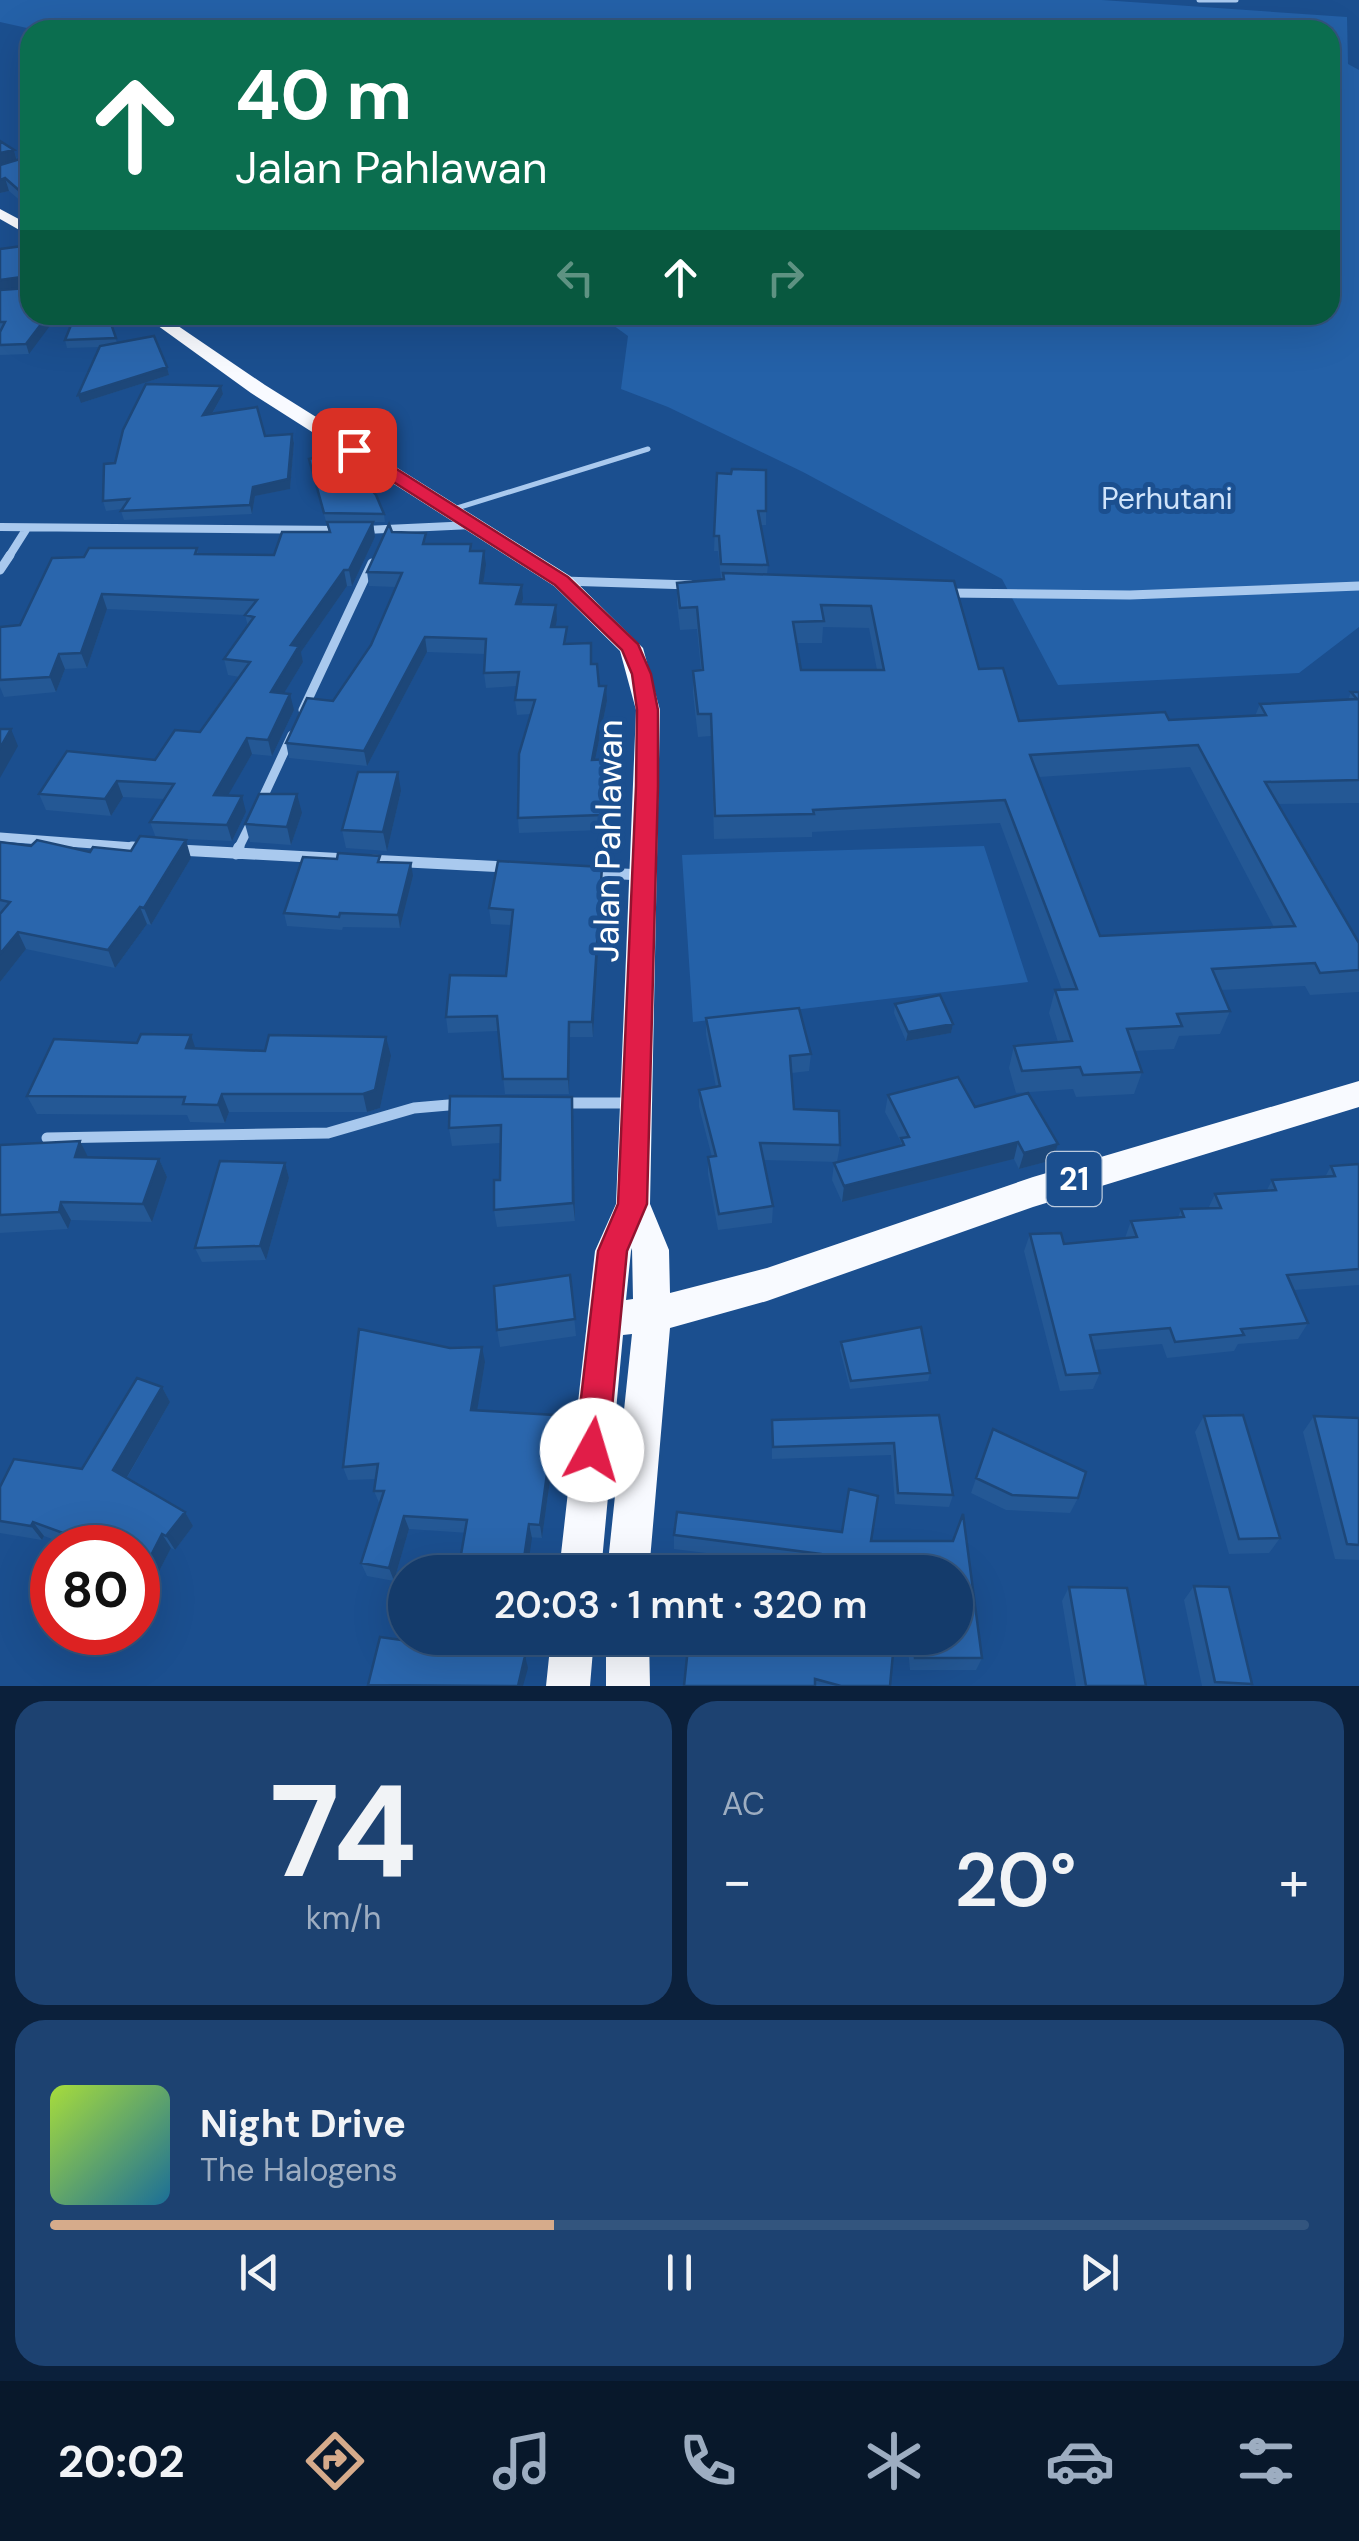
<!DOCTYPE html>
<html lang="id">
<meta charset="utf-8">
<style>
body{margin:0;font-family:"DM Sans",sans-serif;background:#1d4271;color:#f1f3f6;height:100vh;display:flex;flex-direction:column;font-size:38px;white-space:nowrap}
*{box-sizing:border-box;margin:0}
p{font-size:32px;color:#9dadc1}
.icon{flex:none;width:55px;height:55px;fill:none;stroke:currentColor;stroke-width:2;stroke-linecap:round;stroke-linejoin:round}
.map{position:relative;height:1686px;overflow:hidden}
.sheet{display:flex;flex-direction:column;gap:15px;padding:15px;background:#0b203b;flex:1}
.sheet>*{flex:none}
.guide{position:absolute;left:20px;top:20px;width:1320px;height:305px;border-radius:30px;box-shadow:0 10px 40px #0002,0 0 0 2px #33557e;background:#0b6e4f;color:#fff;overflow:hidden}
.speed{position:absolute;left:30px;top:1525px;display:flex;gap:20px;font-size:50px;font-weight:700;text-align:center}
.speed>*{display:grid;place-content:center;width:130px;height:130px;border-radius:50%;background:#143b6b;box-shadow:0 10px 40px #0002,0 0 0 2px #33557e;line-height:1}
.speed .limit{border:15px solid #d22;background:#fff;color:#111}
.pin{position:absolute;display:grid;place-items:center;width:85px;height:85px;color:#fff;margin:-42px;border-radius:20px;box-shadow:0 5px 15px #0006}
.me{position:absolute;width:110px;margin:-55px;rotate:6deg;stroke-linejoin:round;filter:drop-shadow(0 0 8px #0008)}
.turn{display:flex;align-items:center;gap:35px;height:210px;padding:0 50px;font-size:45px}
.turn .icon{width:130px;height:130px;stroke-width:2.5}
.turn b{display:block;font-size:70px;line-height:85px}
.lanes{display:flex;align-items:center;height:95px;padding:0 50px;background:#0003;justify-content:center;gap:50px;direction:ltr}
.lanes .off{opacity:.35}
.big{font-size:75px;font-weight:600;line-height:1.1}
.sheet .widget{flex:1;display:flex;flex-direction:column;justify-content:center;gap:15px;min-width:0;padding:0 35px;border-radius:30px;background:#1d4271}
.sheet .dial{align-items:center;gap:0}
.dial b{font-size:130px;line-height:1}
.song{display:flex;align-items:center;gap:30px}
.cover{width:120px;height:120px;border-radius:15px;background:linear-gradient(135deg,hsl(80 70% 55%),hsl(200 70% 35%))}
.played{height:10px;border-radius:5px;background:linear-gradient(90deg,#d6ab8b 40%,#33557e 40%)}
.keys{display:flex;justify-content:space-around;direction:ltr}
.heat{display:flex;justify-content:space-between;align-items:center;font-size:55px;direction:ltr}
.sheet .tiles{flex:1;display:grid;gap:15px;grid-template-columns:1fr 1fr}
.widget:last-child{grid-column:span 2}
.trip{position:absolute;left:388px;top:1555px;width:585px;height:100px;border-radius:50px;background:#143b6b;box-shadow:0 10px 40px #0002,0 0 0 2px #33557e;font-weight:600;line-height:100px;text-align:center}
.tabs{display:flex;height:160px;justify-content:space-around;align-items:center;background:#08182b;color:#9dadc1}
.tabs .icon{width:70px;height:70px}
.tabs .on{color:#d6ab8b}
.tabs b{font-size:45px;color:#f1f3f6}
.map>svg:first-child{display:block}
</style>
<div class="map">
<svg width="1359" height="1686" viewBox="0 0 1359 1686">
<rect width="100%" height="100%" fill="#1b4f8f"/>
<!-- green -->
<path fill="#2461a8" d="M0 0H1102L1347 17 1348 64 1359 70V627L1299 673 1058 685 1002 579 803 472 668 407 621 389 628 336 599 315H1330V30H36L0 22Z
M984 846 1028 982 693 1022 682 855Z"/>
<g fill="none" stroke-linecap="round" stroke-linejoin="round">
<!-- service -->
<path stroke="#a9c9ee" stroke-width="5" d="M454 509 648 449"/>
<!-- minor-far3 -->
<path stroke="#a9c9ee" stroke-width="5" d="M1199 0H1236"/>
<!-- minor-far2 -->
<path stroke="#a9c9ee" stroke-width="8" d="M0 527 343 530
M365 530 472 525
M8 558 27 528"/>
<!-- minor-far1 -->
<path stroke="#a9c9ee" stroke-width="9" d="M0 570 10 555
M563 581 691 585
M948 593 1130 595 1359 586
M303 710 372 563
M259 806 292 735
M0 837 147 848
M238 849 252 821"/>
<!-- minor -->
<path stroke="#a9c9ee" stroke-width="11" d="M132 847 147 848
M179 850 347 859
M236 854 239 847
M369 860 506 867
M588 872 641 875
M562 1103H630
M47 1138 328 1133 414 1108 460 1104"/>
<!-- trunk -->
<path fill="#f8faff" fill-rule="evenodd" d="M0 209 30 225V236L0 219Z
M143 315H162L265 385 570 576 643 648 660 710 650 1204 669 1250 670 1293 767 1268 1033 1177 1359 1081V1107L1033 1207 767 1301 670 1328 649 1572H607L632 1334 623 1335 601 1572H559L595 1251 616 1204 636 710 620 651 554 586 251 393ZM632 1248 633 1299 626 1300 631 1251Z
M551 1638H594L590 1686H546Z
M606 1638H649L650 1686H606Z"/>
</g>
<!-- wall -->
<path fill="#245895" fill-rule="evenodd" d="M14 150 17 160 30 156V209L9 191 0 193Z
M28 288 29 354 0 355V290Z
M108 315 117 343 167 367 169 375 81 403 100 347 67 348 65 340Z
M221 386 223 394 212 414 265 436 292 434 294 443 290 489 255 496 252 514 124 520 121 511 122 509 106 511 103 501 115 463Z
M311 468 384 514 385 522H373L375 537 352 586H347L301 652 303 662 284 693 294 710 272 756 252 754 228 795 246 812 232 841 160 838 191 858 151 925 147 924 115 968 26 949 0 982V842L90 852 131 851 156 838 150 822 164 799 123 797 111 816 46 810 39 794 155 760 200 732 240 677 228 675 224 659 248 626 245 615 107 609 87 668 65 669 56 692 4 697 0 687V627L20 625 84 557 197 548 198 554 274 555 329 532Z
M717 473 766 511V525H761L768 565 767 574 954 581 979 669 1019 721 1169 720 1255 716 1260 704 1348 700 1351 692H1359V803L1278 804 1359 943V992L1310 995 1305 986 1221 990 1230 1011 1220 1034 1179 1036 1174 1049 1134 1051 1142 1072 1134 1094 1076 1097 1073 1089 1016 1093 1009 1068 1014 1046 1058 1042 1049 1013 1055 990H1062L1000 823 812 832V837L714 839 711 736 698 737 693 693V671L701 670 697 629 680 630 677 604V583L723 578H721L718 551H714ZM823 627 869 628 877 670H801L796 643H822ZM1190 767 1274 927 1100 936 1039 777Z
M392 532 428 544H471L472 551 486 565 483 583 523 599 522 604 557 620 555 627 567 644 592 664 599 686 607 701 595 760 613 759 616 804H602V830L519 833 518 818 531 714 517 715 515 700 517 686 486 688 484 673 485 654 427 652 367 766 289 758 286 743 333 701 371 645 396 587 369 586 367 572Z
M401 791 387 851 346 848 342 830Z
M302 813 291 845 250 842 245 824Z
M381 862 413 876 400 928 343 927 342 930 287 926 284 913Z
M602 867V882L593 1037H570L569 1094H505L498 1031 448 1033 446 1017 506 976 511 925 491 924 489 908Z
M895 1004 953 1024 951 1033 906 1041 894 1013Z
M706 1018 811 1054 809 1071 792 1073 794 1109 840 1145 837 1162 763 1160 773 1206 772 1223 718 1230 708 1174V1157H712L699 1107V1090L716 1087 706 1035Z
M196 1049 391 1056 380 1108 367 1112H229L225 1123 190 1122 187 1115 37 1114 27 1096Z
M888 1095 975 1107 1058 1144 1053 1160 1019 1169 1014 1159 842 1202 832 1180 834 1163 900 1146 901 1142 885 1112Z
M573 1115 575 1221 497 1227 494 1210 500 1180 501 1143 452 1146 449 1128Z
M80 1141 88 1158 159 1159 167 1177 152 1222 71 1220 68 1229 0 1233V1145Z
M285 1163 289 1178 266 1260 202 1262 195 1248Z
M1359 1164V1285L1294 1290 1308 1323 1298 1339 1238 1344 1234 1351 1167 1358 1162 1344 1094 1350 1100 1373 1093 1389 1060 1391 1024 1251 1030 1234 1064 1244 1125 1238 1131 1221 1178 1218 1181 1209H1208L1215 1194 1267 1190 1272 1180 1325 1177 1331 1166Z
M570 1275 576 1336 500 1347 497 1330Z
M841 1342 930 1373 928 1381 850 1389 840 1350Z
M485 1362 477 1410 557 1430 542 1538 409 1529 394 1581 367 1576 361 1563 380 1505 374 1491 376 1479 348 1480 343 1467Z
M162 1387 170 1402 127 1478 185 1512 193 1526 175 1550 171 1548 138 1612V1548H76L44 1536 42 1540 0 1533V1487L82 1469Z
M939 1415 953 1495 949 1507 895 1504 891 1455 772 1459V1420Z
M1204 1416 1280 1538 1269 1553 1229 1554 1195 1432Z
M1314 1416 1359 1418V1560L1335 1559 1303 1432Z
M993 1429 1078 1498 1070 1513 1006 1510 971 1493Z
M674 1535 871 1541H953L982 1658 976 1670H910L907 1638H955V1572H839L819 1567 674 1549Z
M1194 1586 1252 1684 1250 1686H1202L1184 1600Z
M1069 1587 1146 1686H1076L1062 1601Z
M767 1638H877L890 1686H684L767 1645Z"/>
<!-- shaded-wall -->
<path fill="#1d4779" d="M14 150 17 162 0 166V153Z
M5 178 9 191 0 193V180Z
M28 276 30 286 0 290V280Z
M48 315H58L29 354 26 344Z
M167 367 169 375 81 403 78 395Z
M221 386 223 394 206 424 203 415Z
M292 434 294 443 290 489 255 496 252 514 250 505 253 487Z
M373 522 375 537 352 586 349 570Z
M484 551 486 565 481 597 480 583Z
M344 570 347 586 301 652 303 662 275 708 271 692 291 645Z
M522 585 523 599 518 618 516 604Z
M102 594 107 609 87 668 81 653Z
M556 605 557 620 552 642 551 627Z
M425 637 427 652 367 766 364 751Z
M59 654 65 669 56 692 50 677Z
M606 686 607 701 592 775V760Z
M290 694 294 710 272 756 268 740Z
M11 729 18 746 0 778V748Z
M247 738 252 754 219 811 214 795Z
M398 772 401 791 387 851 383 832Z
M117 781 123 797 111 816 105 799Z
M297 794 302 813 291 845 287 827Z
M242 796 246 812 232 841 227 825Z
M186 840 191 858 151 925 144 908Z
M411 863 413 876 400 928 398 915Z
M602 867V882L593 1037 592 1022Z
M140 907 147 924 115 968 108 950Z
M18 932 26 949 0 982V954Z
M569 1022 570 1037 569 1094 568 1079Z
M953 1024 951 1033 906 1041 908 1032Z
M191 1035 197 1053 186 1048Z
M386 1037 391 1056 380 1108 367 1112 363 1094Z
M222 1094 229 1112 225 1123 218 1105Z
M572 1097 573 1115 575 1221 573 1203Z
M80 1141 89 1159 75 1157Z
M1018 1142 1014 1159 842 1202 844 1186Z
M1058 1144 1053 1160 1019 1169 1024 1153Z
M159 1159 167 1177 152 1222 143 1204Z
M285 1163 289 1178 266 1260 260 1246Z
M61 1202 71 1220 68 1229 59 1212Z
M482 1347 485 1362 475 1424 471 1410Z
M162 1387 170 1402 123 1484 113 1470Z
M555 1415 557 1430 542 1538 540 1525Z
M185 1512 193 1526 175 1550 166 1536Z
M404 1516 409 1529 394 1581 389 1568Z
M33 1522 44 1536 42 1540 31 1526Z
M529 1524 532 1538 527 1572H522Z
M162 1534 171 1548 138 1612V1581Z
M513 1638H518L513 1666 510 1654Z
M525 1656 528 1668 523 1686H518Z"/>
<!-- building -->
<path fill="#2a66ad" stroke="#1d4779" stroke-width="2.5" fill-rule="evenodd" d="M0 141 14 150 0 153Z
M30 156V200L5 178 0 180V165Z
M30 245V279L28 276 0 280V249Z
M30 287V315H48L26 344 0 345V332L5 322H0V290L28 288Z
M75 315H108L116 338 65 340Z
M154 336 167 367 78 395 100 346Z
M146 384 221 386 203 415 257 407 265 436 292 434 288 479 253 487 250 505 121 511 129 499 103 501 104 464 115 463 123 430Z
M337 452 376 495 384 514 324 513 309 459Z
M732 469 766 470V511H758L768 565 721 564 719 536H714L717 473 731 474Z
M327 522H373L349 570H344L291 645 299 646 271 692 290 694 268 740 247 738 214 795 242 796 227 825 150 822 174 784 117 781 105 799 39 794 67 751 155 760 175 730 200 732 250 662 224 659 254 617 245 615 257 600 102 594 81 653 59 654 50 677 0 680V627L20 625 52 558 84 557 89 548H197L195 554 274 555 282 532H330Z
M389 524 392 532 426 533 423 544H471L470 551H484L480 583 522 585 516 604 556 605 551 627H567L564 644 591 643V664H597L599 686H606L592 760 613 759 615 789H602L601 815 518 818 519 754 535 700H515L519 672 484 673 486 639 425 637 364 751 286 743 307 698 333 701 371 645 402 573 367 572Z
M723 573 954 581 979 669 1003 668 1019 721 1165 712 1169 720 1266 715 1260 704 1357 699 1351 692H1359V780L1265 782 1359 943V970L1320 973 1315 963 1212 969 1230 1011 1177 1014 1182 1026 1127 1029 1142 1072 1083 1075 1080 1067 1022 1071 1014 1046 1072 1041 1055 990 1077 989 1005 800 813 810 814 814 715 816 711 714H698L693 671 703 670 697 607 680 608 677 583 724 579ZM821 605 871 606 884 670H801L793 622 824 621ZM1198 745 1295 926 1100 936 1030 755Z
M0 729H11L0 748Z
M358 772H398L383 832 342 830Z
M259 794H297L287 827 245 824Z
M140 836 186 840 144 908 140 907 108 950 18 932 0 954V914L10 902 0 900V842L31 846 37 840 90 852 93 847 131 851Z
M338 853 380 856 378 862 411 863 398 915 340 913 339 917 284 913 303 857 337 859Z
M498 861 602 867 592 1022H569L568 1079H503L497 1016 446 1017 450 975 506 976 513 910 489 908Z
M940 995 953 1024 908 1032 895 1004Z
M799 1008 811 1054 790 1056 794 1109 839 1111 840 1145 760 1143 773 1206 719 1214 708 1157 716 1156 699 1090 720 1086 706 1018Z
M141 1034 191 1035 186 1048 265 1051 269 1035 386 1037 375 1090 363 1094H222L218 1105 183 1104 185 1097 27 1096 54 1039 137 1043Z
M958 1077 975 1107 1028 1093 1058 1144 1024 1153 1018 1142 844 1186 834 1163 904 1145 901 1138 909 1137 888 1095Z
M450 1096 572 1097 573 1203 494 1210V1180H500L501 1125 449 1128Z
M80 1141 75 1157 159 1159 143 1204 61 1202 59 1212 0 1215V1145Z
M220 1161 285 1163 260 1246 195 1248Z
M1359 1164V1269L1287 1275 1308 1323 1241 1329 1244 1335 1175 1342 1170 1328 1090 1335 1100 1373 1066 1375 1030 1234 1061 1233 1064 1244 1137 1237 1131 1221 1184 1217 1181 1209 1221 1208 1215 1194 1276 1190 1272 1180 1335 1176 1331 1166Z
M570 1275 575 1319 497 1330 494 1286Z
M921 1327 930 1373 851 1381 841 1342Z
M359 1329 450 1348 482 1347 471 1410 555 1415 540 1525 529 1524 522 1572H458L467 1520 404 1516 389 1568 361 1563 384 1491H374L378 1464 343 1467Z
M137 1378 162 1387 113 1470 185 1512 166 1536 162 1534 138 1581V1548H104L33 1522 31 1526 0 1521V1487L14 1459 82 1469Z
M939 1415 953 1495 898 1493 894 1443 773 1447 772 1420Z
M1243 1415 1280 1538 1239 1539 1204 1416Z
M1314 1416 1359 1418V1545L1347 1544Z
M993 1429 1086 1472 1078 1498 1012 1495 976 1478Z
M849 1489 878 1496 871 1541H953L963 1514 982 1658H915L913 1638H955V1572H893L821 1554 674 1535 677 1512 842 1532Z
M1194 1586 1229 1587 1252 1684 1215 1682Z
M1069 1587 1127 1588 1146 1686H1086Z
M380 1637 445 1646 446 1638H513L510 1654 525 1656 518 1686 368 1685Z
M689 1638H705L768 1646V1638H877L894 1642 890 1686H841L815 1679V1686H684Z"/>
<!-- route -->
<path fill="#e11d48" stroke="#92132f" stroke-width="2.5" d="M348 446H360L568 577 638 644 651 674 658 710V786L647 1204 627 1251 608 1450 603 1461 592 1466 580 1461 575 1450 598 1251 618 1204 636 786 637 710 632 674 622 650 555 585 348 453Z"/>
<g text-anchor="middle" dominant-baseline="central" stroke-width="10" stroke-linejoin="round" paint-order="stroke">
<!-- far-park labels -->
<g font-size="30" fill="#cfe3fa" stroke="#1b4f8f">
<text x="1167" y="498">Perhutani</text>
</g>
<!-- shield labels -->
<rect fill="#1b4f8f" stroke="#bbcadd" stroke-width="2.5" x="1046.5" y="1152" width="55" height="54" rx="8"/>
<g font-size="32" font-weight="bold" fill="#fff">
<text x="1074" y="1179">21</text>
</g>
<!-- street labels -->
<g font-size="35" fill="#fff" stroke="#1b4f8f">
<text transform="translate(608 841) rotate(-89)">Jalan Pahlawan</text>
</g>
</g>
</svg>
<div class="speed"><div class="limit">80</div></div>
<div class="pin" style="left:354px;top:450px;background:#d93025"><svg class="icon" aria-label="arrive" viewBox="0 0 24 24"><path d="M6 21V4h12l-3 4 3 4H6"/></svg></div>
<svg class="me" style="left:592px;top:1450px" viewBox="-20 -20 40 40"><circle r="19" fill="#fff"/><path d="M0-13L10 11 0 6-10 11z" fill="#e11d48"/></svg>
<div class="trip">20:03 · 1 mnt · 320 m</div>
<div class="guide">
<div class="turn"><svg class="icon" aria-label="ahead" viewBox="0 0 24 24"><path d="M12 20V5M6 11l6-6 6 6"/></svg><div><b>40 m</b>Jalan Pahlawan</div></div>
<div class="lanes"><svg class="icon off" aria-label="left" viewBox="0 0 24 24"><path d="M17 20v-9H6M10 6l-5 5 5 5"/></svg><svg class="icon" aria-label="ahead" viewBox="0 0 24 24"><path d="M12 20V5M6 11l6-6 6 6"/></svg><svg class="icon off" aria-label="right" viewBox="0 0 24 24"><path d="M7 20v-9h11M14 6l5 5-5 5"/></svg></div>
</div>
</div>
<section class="sheet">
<div class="tiles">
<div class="widget dial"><b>74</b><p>km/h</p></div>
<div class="widget"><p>AC</p>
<div class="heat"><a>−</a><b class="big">20°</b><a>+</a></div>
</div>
<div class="widget">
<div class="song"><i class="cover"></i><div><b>Night Drive</b><p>The Halogens</p></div></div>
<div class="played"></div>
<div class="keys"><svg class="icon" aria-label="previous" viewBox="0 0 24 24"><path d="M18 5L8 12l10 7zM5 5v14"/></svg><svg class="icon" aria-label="pause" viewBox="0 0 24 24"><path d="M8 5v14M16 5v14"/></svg><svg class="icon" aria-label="next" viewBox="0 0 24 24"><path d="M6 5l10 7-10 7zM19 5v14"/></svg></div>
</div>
</div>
</section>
<nav class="tabs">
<b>20:02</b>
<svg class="icon on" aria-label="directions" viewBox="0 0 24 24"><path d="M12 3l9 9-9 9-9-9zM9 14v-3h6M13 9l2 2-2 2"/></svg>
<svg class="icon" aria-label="music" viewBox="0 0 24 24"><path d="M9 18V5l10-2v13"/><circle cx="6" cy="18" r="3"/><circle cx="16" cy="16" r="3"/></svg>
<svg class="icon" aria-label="phone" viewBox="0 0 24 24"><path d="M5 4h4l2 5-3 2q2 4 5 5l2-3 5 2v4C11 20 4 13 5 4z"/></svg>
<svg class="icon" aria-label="climate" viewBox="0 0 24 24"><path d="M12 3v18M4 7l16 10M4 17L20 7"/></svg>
<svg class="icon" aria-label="car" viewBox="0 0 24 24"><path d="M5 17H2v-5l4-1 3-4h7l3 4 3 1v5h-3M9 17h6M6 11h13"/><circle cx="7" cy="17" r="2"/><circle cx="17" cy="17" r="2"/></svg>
<svg class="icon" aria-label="filters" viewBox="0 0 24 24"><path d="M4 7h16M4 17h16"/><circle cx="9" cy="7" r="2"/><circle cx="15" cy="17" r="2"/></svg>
</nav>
